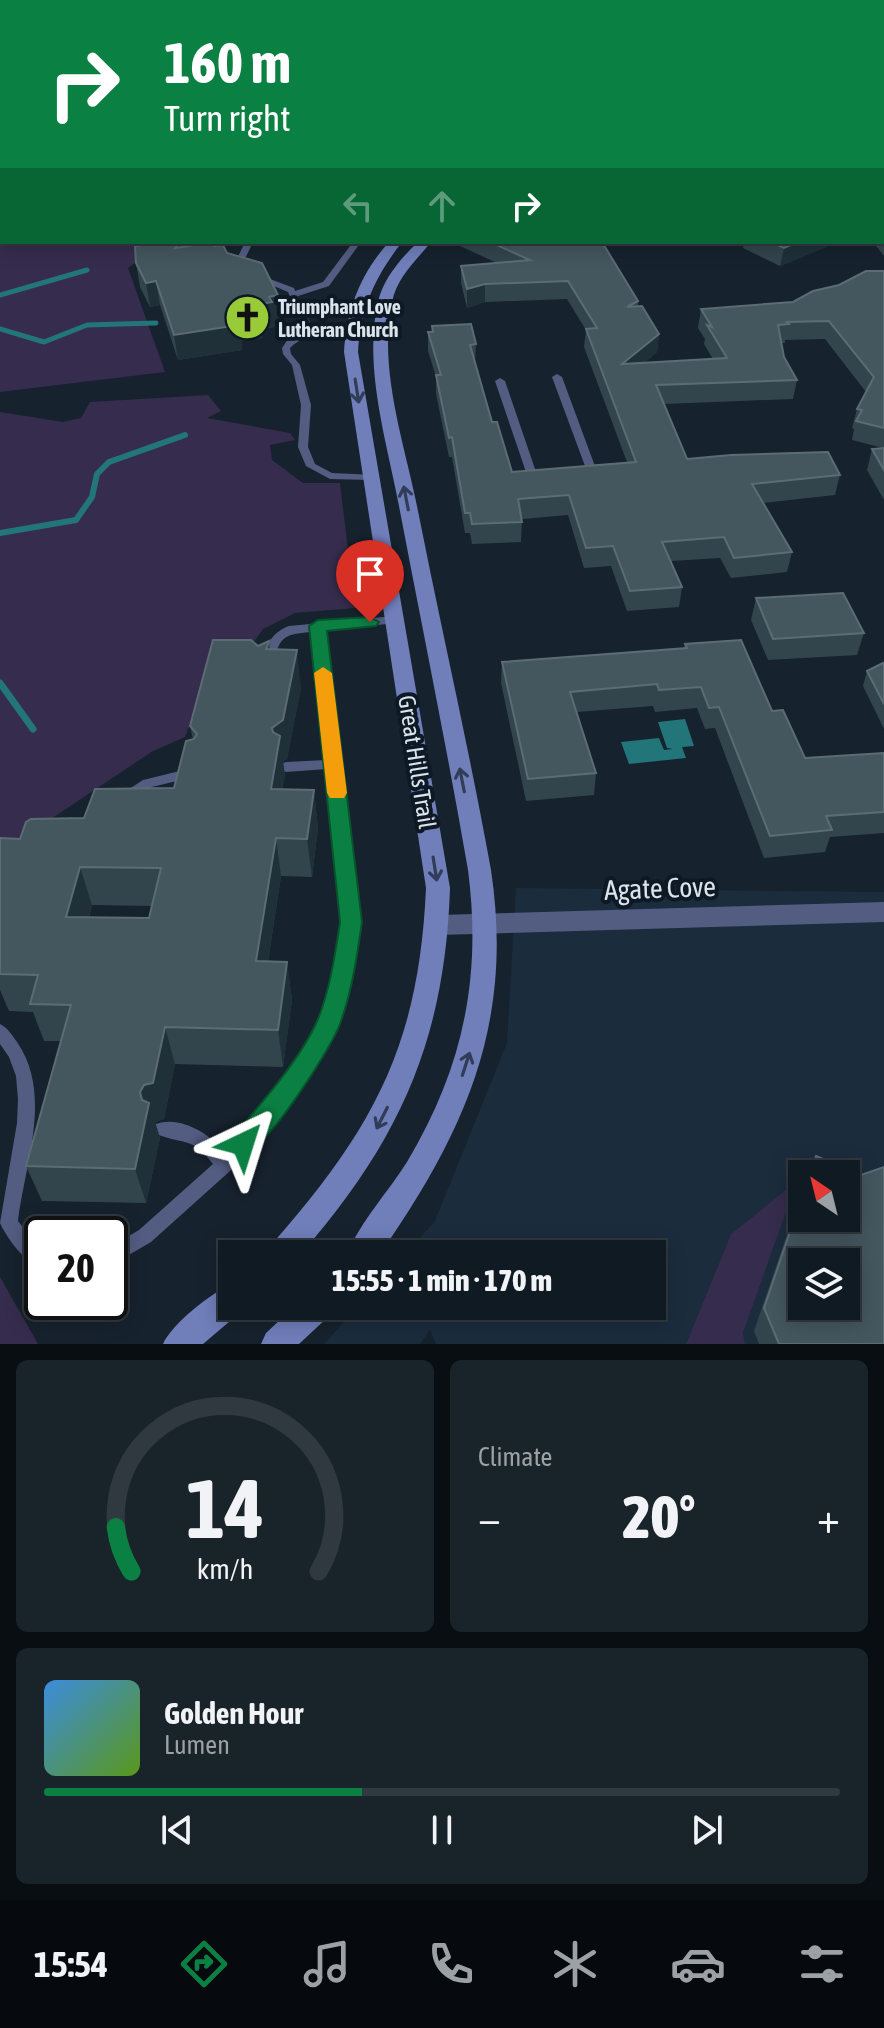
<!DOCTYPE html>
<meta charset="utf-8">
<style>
body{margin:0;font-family:"Asap Condensed",sans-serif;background:#19232a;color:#f1f3f6;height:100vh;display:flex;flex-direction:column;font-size:30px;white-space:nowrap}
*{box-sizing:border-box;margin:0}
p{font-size:26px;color:#9ca1a5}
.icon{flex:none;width:44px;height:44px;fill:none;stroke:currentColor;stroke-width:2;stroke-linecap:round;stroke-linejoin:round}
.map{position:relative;height:1344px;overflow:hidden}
.panel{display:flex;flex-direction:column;gap:16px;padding:16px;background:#090e13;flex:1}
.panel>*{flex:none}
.guide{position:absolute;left:0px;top:0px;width:884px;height:244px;box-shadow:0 4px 20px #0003,0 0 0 2px #303840;background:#0b8043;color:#fff;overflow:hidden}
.needle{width:52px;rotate:325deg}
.fabs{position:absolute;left:788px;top:1160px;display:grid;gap:16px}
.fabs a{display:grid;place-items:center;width:72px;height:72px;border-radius:0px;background:#101a22;box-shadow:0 4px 20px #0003,0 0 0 2px #303840;font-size:40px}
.speed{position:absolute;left:24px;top:1216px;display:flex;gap:16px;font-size:40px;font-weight:700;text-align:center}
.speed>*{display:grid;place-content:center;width:104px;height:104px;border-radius:50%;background:#101a22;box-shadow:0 4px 20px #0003,0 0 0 2px #303840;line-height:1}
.speed .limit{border:4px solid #111;border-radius:12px;background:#fff;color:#111}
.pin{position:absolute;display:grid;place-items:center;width:68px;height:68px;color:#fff;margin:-82px -34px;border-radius:50% 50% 50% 0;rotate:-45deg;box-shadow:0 0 8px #0007}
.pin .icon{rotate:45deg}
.me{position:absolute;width:88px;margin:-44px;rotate:41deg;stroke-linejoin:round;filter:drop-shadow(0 0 6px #0008)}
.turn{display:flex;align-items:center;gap:28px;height:168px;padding:0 32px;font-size:36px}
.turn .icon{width:104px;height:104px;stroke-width:2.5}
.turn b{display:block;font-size:56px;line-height:68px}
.lanes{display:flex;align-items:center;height:76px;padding:0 32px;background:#0003;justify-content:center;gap:40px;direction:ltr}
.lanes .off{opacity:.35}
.big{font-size:60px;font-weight:800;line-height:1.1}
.panel .card{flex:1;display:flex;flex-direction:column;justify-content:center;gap:12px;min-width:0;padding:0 28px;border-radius:12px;background:#19232a}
.panel .dial{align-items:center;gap:0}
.dial svg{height:208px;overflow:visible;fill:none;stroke:#303840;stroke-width:7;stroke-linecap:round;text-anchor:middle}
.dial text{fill:#f1f3f6;stroke:none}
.song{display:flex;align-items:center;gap:24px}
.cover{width:96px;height:96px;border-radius:12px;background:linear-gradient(135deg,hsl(210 70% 55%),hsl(90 70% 35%))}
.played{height:8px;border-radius:4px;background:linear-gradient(90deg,#0b8043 40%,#303840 40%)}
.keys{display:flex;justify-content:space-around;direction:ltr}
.heat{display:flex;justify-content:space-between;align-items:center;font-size:44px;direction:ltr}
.panel .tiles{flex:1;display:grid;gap:16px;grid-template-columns:1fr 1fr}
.card:last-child{grid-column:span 2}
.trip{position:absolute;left:218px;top:1240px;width:448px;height:80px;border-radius:0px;background:#101a22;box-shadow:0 4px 20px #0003,0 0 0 2px #303840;font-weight:800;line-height:80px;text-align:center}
.dock{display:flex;height:128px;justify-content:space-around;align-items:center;background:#060a0e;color:#9ca1a5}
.dock .icon{width:56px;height:56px}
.dock .on{color:#0b8043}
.dock b{font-size:36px;color:#f1f3f6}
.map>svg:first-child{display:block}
</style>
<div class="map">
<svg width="884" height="1344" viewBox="0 0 884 1344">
<rect width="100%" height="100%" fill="#16222e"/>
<!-- built -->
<path fill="#1b2c3d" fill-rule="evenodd" d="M516 888 884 892V1344H745L743 1333 796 1182 731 1234 686 1344H436L430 1330 420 1344H324L358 1306H652V1254H405L435 1221 507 1043ZM802 1174H846V1218H802ZM802 1262H846V1306H802Z"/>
<!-- green -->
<path fill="#362c4d" d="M0 0H275L279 2H2L0 77Z
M0 240 160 242 161 245 128 268 165 372 0 392Z
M208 395 221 411 207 418 290 433 295 440 270 445 272 460 303 483H340L355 608 295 613 263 629 239 662 212 667 185 737 153 751 0 853V412L63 422 81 418 90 402Z
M797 1181 743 1333 745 1344H686L731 1234Z
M0 1277 38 1344H0Z"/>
<!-- water -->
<path fill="#22767a" d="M685 719 694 746 682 747 686 758 629 764 621 742 659 738 664 750 673 749 667 748 658 722Z"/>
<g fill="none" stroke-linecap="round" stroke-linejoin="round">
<!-- stream-far2 -->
<path stroke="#22767a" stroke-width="5" d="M0 295 87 270
M0 329 44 342 87 325 156 323"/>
<!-- stream-far1 -->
<path stroke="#22767a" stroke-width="6" d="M0 533 76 520 92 497 97 474 109 462 185 435"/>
<!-- stream -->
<path stroke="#22767a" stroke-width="7" d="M0 683 33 729"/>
<!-- lane -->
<path fill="#535d82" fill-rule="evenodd" d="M245 242H253L242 265 247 270 243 272 234 265Z
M353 242H361L329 286 298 296 312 327C325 331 345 329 355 334L351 337C332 337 304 332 290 348L291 354 300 365 311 405 308 447 315 464 332 473 375 475V479L371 480 330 479 306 466 298 447 301 405 292 365 283 354 282 348 288 339 311 333 304 329 288 292 255 278 262 276 294 288 295 291 323 282Z
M557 374 562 377 596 469 595 471 581 472 576 469 577 467 585 466 552 377Z
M500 378 505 381 535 469 547 470V474L531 475 526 472 495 381Z
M394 616 400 620 398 623 324 630 358 922 352 967 336 1025 286 1106 230 1171 151 1242 110 1266V1247L139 1230 213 1164C192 1136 184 1145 156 1134L154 1129 156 1124C180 1115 210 1134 225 1152L274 1096 321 1023 338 967 344 922 327 769 286 772 281 770 280 767 281 764 286 762 326 760 313 632C286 634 279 635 274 663L268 667 262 663C266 645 271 633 289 626Z
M192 768 197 770 199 773 197 776 152 787 128 802 123 801 121 797 123 793 143 780Z
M0 1024C8 1028 12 1035 17 1042 53 1094 25 1164 18 1221L34 1242 42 1248V1269C24 1261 8 1240 0 1223L17 1123 18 1099 16 1076 9 1057 0 1044Z"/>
<!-- street -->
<path fill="#535d82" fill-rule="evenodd" d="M884 902V922L438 935 429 932 426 925 429 918 438 915Z"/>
<!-- secondary -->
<path fill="#707eba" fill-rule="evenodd" d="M882 128H884V134H882Z
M0 170H2V178H0Z
M389 242H402C375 277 361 307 358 352L450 888C445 1040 400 1140 301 1254H267L272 1244C374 1128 419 1045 426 888L344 352C347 309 360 274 389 242Z
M418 242H431C416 261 397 277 392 302 378 368 404 442 417 506 441 628 469 748 491 870 514 1023 466 1130 380 1254H347C361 1221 388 1192 407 1162 463 1068 482 978 468 870 447 748 422 627 399 506 387 442 363 367 378 302 383 279 401 258 418 242Z
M232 1284V1306H244L243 1310 203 1344H163C172 1324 212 1292 232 1284Z
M295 1306H332L328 1317 299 1344H261L266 1333Z"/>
</g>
<!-- wall -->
<path fill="#32454d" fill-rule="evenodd" d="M369 0H542L548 2H372Z
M639 0H779L765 2H640Z
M884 177V256L873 242H882V179Z
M461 242H559L638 301V306L659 334 657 352 644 363 713 359 704 344 705 339 698 328 701 309 793 302 839 285 884 271V500L867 470 872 449 883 448 852 440 854 429 852 428 857 409 866 392 825 339 785 340V343H781L784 357 797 380 793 399 664 404 687 459 840 475 835 495 763 503 792 552 787 572 731 578 720 558 671 561 682 587 679 607 627 611 611 566 584 568 568 515 522 519 521 542 472 544 470 533H465L452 457H449L436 394V377L428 351V332H432V326L476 344 475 363 492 422 512 472 627 462 584 347 586 330 567 299 485 302 467 308 461 283V266L497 263 460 246Z
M744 242H838L780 266 743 248Z
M215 246 227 253 280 320 274 321 275 327 261 329 262 338 241 341 242 350 178 360 160 305 150 307 140 287 136 263 184 247Z
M756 598 864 633 857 655 768 660 751 620Z
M269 641 270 649 301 688 287 759 283 762 285 775 282 789 314 790 318 828 312 877 281 876 268 962H287L292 1000 283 1067 175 1064 164 1119 155 1122 160 1138 146 1203 42 1201 26 1166 61 1041H44L33 1012 9 1011 0 990V838L20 839 174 788 193 740 190 726 258 646ZM92 905 152 906 149 918H89Z
M685 644 772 711 805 758 884 753V833L830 837 825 852 764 858 715 728 705 729 697 708 655 712 653 706 577 712 596 773 594 795 526 801 501 683 502 662 684 649Z
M884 666V729L863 686 867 671Z
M816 1156 861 1175 884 1344H759L754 1331 802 1191V1218L846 1174H808Z"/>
<!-- shaded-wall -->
<path fill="#1f3039" d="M759 0H779L758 2Z
M2 117V137L0 142V123Z
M700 242H725L700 245Z
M798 242H838L780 266 784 248Z
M156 281 160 305 150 307 146 283Z
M485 284V302L467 308V289Z
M278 295 280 320 274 321 275 327 261 329 262 338 241 341 242 350 178 360 174 335 236 317 269 297Z
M659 334 657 352 620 383 622 364Z
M297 650 301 688 287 759 283 762 285 775 276 827 271 789 272 728Z
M314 790 318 828 312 877 307 839Z
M276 838 281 876 262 999 256 961Z
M80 867 92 905 78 955 66 917Z
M287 962 292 1000 283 1067 278 1030Z
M165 1027 175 1064 164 1119 155 1122 160 1138 146 1203 135 1169 140 1092Z"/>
<!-- building -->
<path fill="#44565e" stroke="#5c6c74" stroke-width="2" fill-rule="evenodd" d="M392 0H542L548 2H397Z
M647 0H722L724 2H648Z
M0 74 2 75V117L0 123Z
M884 177V233L882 231V179Z
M164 242H181L175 248 214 242 215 246 223 245 227 253 262 263 278 295 269 297 272 302 256 305 260 313 236 317 239 325 174 335 156 281 146 283 136 263 135 246Z
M490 242H602L638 301 627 307 642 306 659 334 622 364 727 358 707 325 712 327 701 309 793 302 813 291 839 285 866 271H884V428L856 421 862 410 857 409 874 377 829 321 787 322 789 324 778 325 784 357 797 380 656 385 687 459 731 455 828 452 840 475 752 484 792 552 734 558 724 537 662 542 682 587 630 591 613 546 586 548 569 495 518 499 522 522 472 524 470 513H465L452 437 449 438 436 375H441L428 332H433L432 326 471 324 476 344 470 345 492 422H497L512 472 636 462 586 329 597 328 568 281 485 284 467 289 461 266 530 260Z
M771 242H798L784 248Z
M884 448V470L872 449Z
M843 593 864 633 773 639 756 598Z
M213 640H251L258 646 269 641 266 649 297 650 283 720 272 728 273 732 280 736 271 789 314 790 307 839 276 838 256 961 287 962 278 1030 165 1027 153 1083 144 1085 140 1092 142 1100 149 1103 135 1169 26 1166 71 1005 30 1004 38 975 0 974V838L20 839 26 822 31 819 84 818 95 789 174 788 186 741 194 739 197 734 190 726ZM80 867 161 868 149 918 66 917Z
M741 640 772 711 783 710 805 758 884 753V812L826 816 832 830 770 836 719 707 709 708 701 687 659 690 657 684 570 692 596 773 528 779 502 662 687 648 685 644Z
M883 663 884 666V704L867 671Z
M816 1156 861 1175 884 1167V1344H779L764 1308 802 1196V1218H846V1174H810ZM802 1262H846V1306H802Z"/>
<!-- one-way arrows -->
<defs><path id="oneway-shaft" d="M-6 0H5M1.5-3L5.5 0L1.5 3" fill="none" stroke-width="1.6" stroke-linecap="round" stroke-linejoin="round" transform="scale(2)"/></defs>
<g stroke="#303c58">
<use href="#oneway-shaft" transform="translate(357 391) rotate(81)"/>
<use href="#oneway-shaft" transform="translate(406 498) rotate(-101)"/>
<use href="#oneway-shaft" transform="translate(462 780) rotate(-101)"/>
<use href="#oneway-shaft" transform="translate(435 869) rotate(81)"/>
<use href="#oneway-shaft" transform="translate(466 1064) rotate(-72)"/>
<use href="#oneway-shaft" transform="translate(382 1118) rotate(117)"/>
</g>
<!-- route -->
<path fill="#0b8043" stroke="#07532c" stroke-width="2" d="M370 617 379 622 376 626 327 631 362 922C357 957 352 991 340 1024 330 1051 268 1146 243 1156L234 1152 230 1144 234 1135C261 1104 302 1057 318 1019 330 989 335 955 340 922L309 626 318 620Z"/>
<!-- slow -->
<path fill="#f59e0b" d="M323 667 332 673 347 793 344 798H330L327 793 314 673Z"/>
<!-- icons -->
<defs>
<symbol id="church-disc" viewBox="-11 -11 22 22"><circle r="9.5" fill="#98cb37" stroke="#0d1924"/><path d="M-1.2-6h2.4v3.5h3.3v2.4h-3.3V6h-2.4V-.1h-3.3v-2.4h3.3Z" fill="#111"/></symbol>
</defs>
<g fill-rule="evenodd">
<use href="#church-disc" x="222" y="292" width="51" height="51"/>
</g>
<g text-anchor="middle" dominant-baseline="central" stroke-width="8" stroke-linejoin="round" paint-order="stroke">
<!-- far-poi labels -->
<g font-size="20" font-weight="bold" fill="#dbe3eb" stroke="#0d1924" text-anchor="start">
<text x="278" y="306">Triumphant Love<tspan x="278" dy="23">Lutheran Church</tspan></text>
</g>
<!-- street labels -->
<g font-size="24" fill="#dbe3eb" stroke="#0d1924">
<text transform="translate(417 762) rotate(81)">Great Hills Trail</text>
</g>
<!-- near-street labels -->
<g font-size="28" fill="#dbe3eb" stroke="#0d1924">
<text transform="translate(660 888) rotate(-2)">Agate Cove</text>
</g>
</g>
</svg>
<div class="fabs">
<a><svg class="needle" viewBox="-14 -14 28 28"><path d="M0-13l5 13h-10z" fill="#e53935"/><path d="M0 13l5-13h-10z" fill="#9ca1a5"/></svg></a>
<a><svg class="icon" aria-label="layers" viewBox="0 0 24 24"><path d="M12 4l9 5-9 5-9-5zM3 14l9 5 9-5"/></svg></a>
</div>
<div class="speed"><div class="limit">20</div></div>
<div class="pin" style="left:370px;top:622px;background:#d93025"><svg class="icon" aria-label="arrive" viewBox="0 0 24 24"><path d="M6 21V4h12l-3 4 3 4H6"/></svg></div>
<svg class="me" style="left:243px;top:1144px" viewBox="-20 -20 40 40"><path d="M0-17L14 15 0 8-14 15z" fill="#0b8043" stroke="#fff" stroke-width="4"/></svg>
<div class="trip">15:55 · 1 min · 170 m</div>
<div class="guide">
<div class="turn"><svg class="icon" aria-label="right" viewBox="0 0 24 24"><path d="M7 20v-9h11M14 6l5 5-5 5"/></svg><div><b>160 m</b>Turn right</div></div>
<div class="lanes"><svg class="icon off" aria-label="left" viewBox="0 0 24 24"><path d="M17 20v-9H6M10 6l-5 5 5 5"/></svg><svg class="icon off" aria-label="ahead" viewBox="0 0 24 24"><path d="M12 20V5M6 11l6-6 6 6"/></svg><svg class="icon" aria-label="right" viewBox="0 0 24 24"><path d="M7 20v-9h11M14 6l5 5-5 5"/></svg></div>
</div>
</div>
<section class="panel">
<div class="tiles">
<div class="card dial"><svg viewBox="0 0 100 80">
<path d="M14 69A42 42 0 1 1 86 69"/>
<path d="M14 69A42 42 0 0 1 8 52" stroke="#0b8043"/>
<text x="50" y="56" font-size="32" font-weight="700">14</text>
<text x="50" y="72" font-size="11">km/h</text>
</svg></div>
<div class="card"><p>Climate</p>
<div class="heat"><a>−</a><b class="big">20°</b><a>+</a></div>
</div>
<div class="card">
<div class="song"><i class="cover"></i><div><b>Golden Hour</b><p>Lumen</p></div></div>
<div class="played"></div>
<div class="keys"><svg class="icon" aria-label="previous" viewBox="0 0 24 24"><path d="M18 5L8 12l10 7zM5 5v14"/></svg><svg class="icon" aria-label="pause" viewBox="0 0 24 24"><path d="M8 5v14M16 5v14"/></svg><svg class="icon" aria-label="next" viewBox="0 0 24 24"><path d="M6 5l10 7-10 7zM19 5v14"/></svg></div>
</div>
</div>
</section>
<nav class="dock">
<b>15:54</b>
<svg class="icon on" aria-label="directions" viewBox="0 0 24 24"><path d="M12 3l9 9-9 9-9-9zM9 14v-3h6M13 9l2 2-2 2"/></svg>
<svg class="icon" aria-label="music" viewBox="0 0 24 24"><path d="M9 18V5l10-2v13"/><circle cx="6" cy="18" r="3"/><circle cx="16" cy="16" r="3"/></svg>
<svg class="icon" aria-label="phone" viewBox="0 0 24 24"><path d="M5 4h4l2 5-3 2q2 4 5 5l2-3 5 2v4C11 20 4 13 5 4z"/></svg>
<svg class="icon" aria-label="climate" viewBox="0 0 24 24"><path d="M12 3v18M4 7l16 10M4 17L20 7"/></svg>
<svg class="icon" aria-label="car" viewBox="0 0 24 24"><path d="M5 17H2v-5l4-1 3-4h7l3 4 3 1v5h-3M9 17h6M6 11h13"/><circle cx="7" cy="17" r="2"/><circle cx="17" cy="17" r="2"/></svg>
<svg class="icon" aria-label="filters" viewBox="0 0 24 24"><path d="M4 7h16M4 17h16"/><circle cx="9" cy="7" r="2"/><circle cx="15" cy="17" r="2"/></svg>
</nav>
